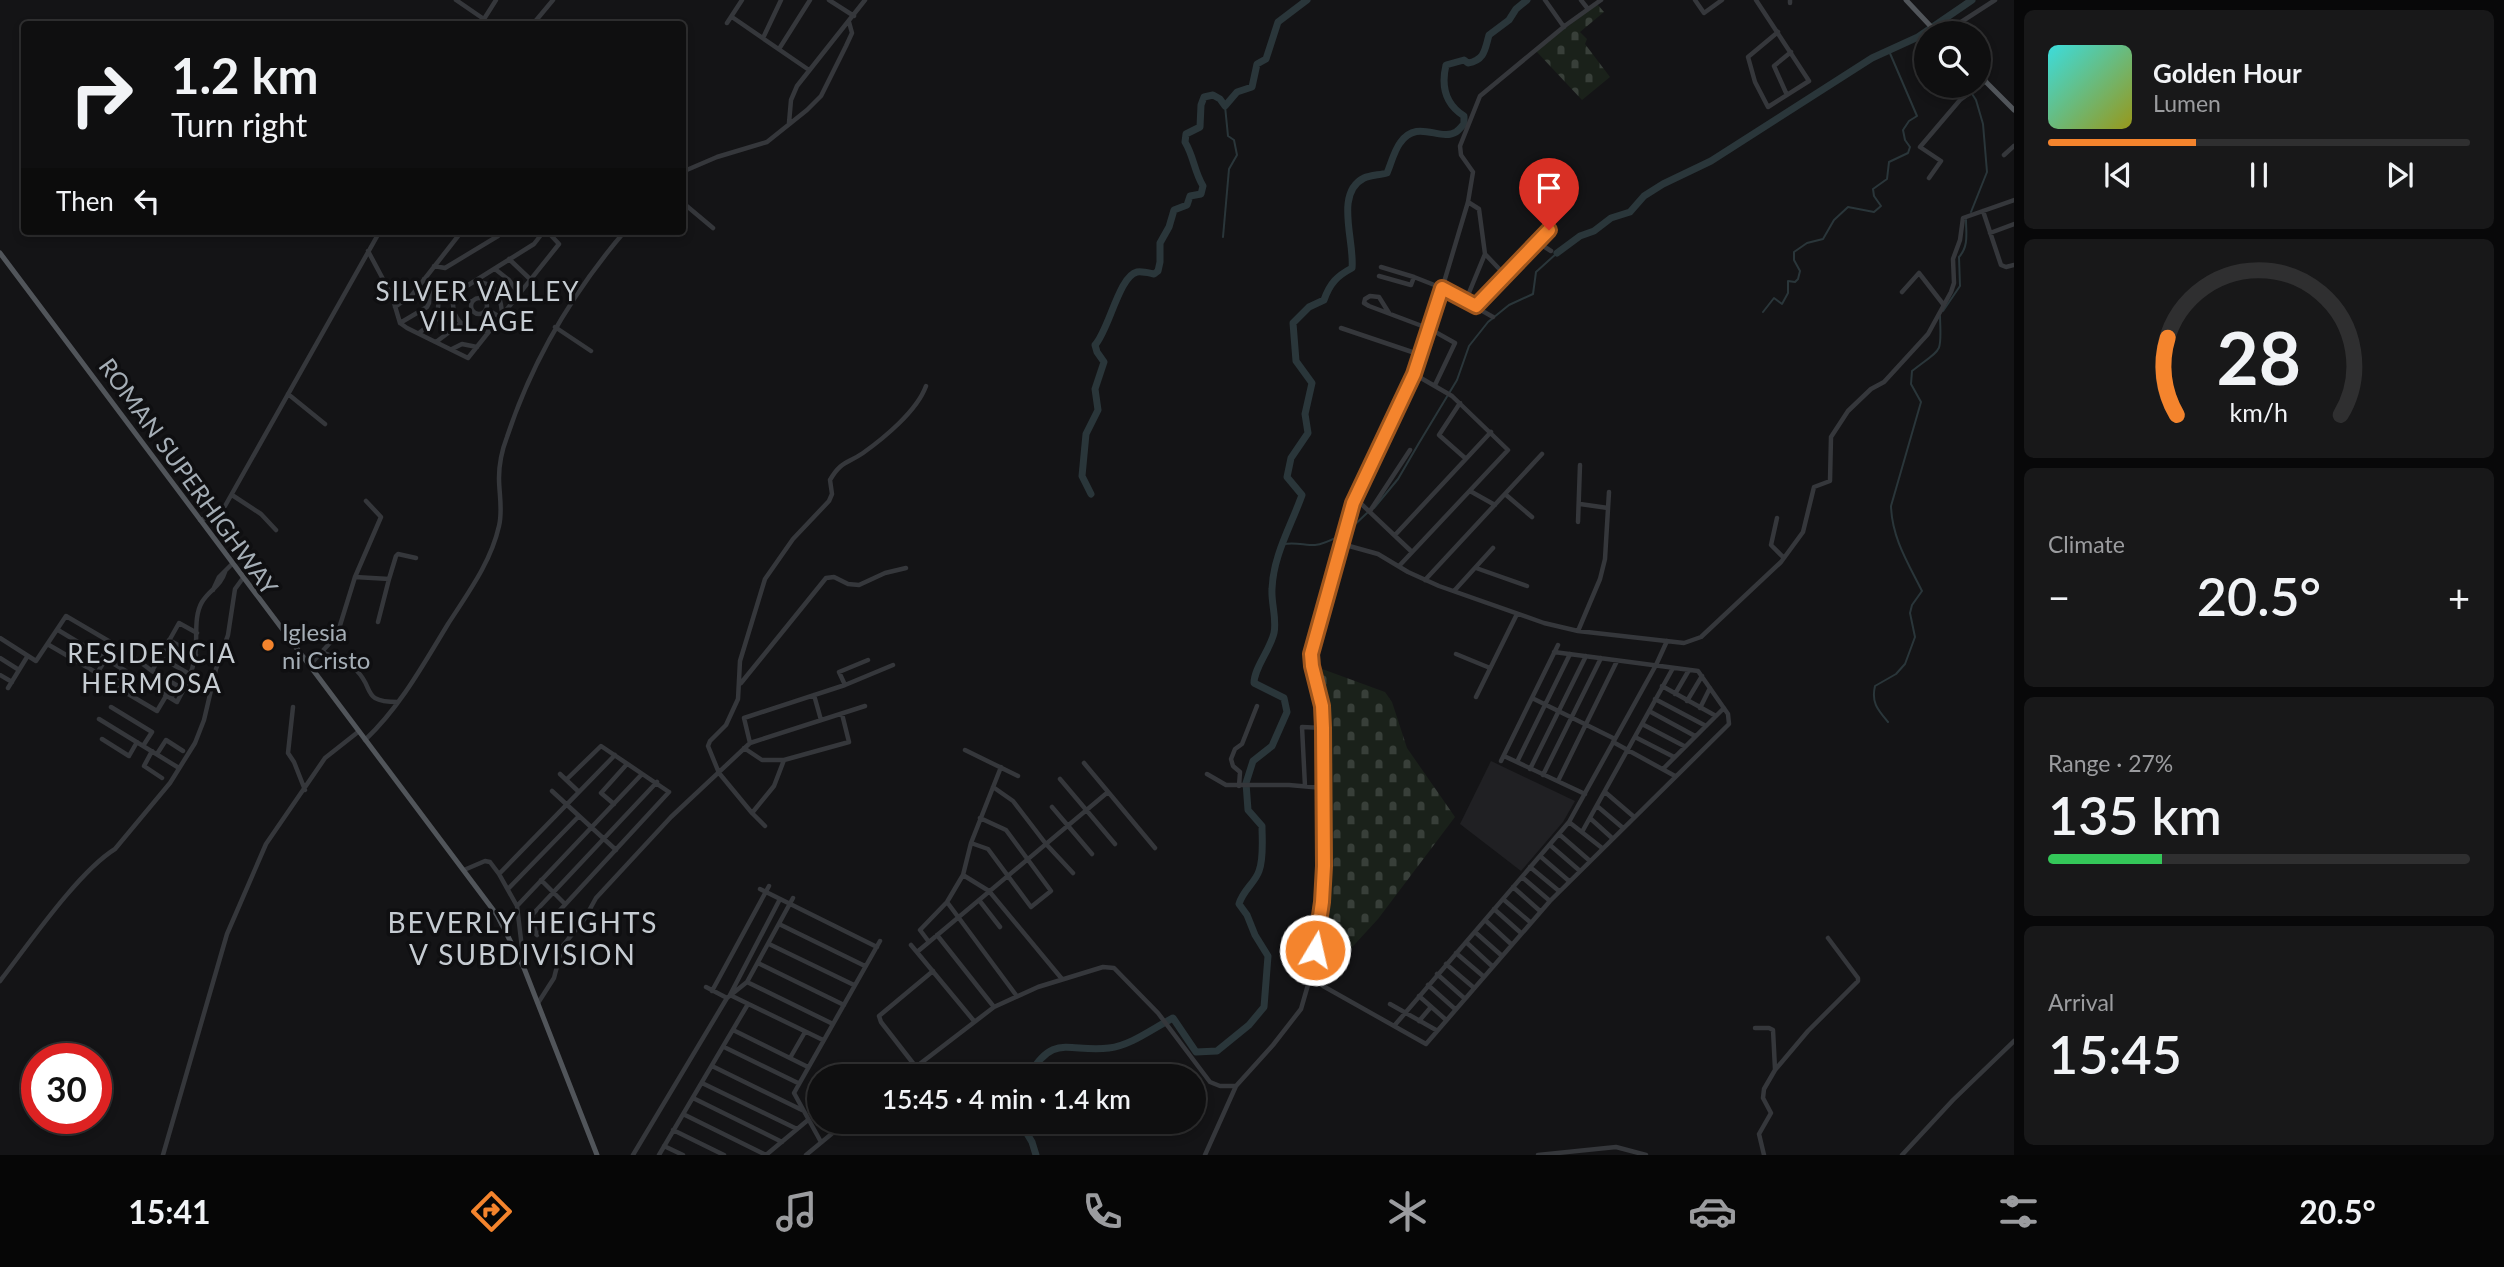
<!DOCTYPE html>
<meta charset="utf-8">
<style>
body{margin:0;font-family:Lato,sans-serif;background:#181819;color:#f1f3f6;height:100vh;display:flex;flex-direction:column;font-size:26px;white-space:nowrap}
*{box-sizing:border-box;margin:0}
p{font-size:23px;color:#9b9c9f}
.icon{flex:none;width:38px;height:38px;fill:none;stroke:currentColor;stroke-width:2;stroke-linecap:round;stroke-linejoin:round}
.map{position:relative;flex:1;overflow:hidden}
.drawer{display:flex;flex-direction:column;gap:10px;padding:10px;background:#080809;width:490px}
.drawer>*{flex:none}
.top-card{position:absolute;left:21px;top:21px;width:665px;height:214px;border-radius:7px;box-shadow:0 4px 10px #0003,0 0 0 2px #2f2f30;background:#0f0f10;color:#f1f3f6;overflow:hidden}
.fabs{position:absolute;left:1914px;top:21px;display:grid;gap:14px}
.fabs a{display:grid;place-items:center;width:77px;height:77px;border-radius:50%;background:#0f0f10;box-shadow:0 4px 10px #0003,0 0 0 2px #2f2f30;font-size:35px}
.speed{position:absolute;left:21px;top:1043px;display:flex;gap:14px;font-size:35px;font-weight:700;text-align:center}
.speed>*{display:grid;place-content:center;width:91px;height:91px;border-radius:50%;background:#0f0f10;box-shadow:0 4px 10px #0003,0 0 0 2px #2f2f30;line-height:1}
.speed .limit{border:10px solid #d22;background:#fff;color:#111}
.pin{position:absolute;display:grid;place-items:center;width:60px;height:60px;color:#fff;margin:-72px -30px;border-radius:50% 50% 50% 0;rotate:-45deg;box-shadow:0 0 7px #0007}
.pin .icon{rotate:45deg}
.me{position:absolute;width:77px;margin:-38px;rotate:9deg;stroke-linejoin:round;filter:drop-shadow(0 0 5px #0008)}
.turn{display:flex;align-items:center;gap:24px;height:147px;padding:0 35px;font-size:32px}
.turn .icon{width:91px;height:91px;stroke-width:2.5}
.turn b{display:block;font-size:49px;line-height:60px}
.then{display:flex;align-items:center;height:66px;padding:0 35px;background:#0003;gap:14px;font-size:26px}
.big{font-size:52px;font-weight:600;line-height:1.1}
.drawer .card{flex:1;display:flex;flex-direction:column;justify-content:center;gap:10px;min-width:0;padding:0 24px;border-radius:10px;background:#181819}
.drawer .dial{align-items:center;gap:0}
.dial svg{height:182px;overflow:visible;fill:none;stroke:#2f2f30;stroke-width:7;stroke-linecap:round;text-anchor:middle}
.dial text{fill:#f1f3f6;stroke:none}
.song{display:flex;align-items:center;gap:21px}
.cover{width:84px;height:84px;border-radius:10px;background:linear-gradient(135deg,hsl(180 70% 55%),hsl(60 70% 35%))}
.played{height:7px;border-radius:4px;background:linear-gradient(90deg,#f4842d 35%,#2f2f30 35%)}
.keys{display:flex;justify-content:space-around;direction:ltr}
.heat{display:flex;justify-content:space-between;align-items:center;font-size:38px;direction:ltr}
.charge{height:10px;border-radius:5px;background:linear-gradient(90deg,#34c759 27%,#2f2f30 0)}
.trip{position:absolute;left:807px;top:1064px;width:399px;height:70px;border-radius:35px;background:#0f0f10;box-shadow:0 4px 10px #0003,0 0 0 2px #2f2f30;font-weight:600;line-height:70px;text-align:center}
.tab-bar{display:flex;height:112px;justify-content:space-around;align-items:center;background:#060606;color:#9b9c9f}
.tab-bar .icon{width:49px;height:49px}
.tab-bar .on{color:#f4842d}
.tab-bar b{font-size:32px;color:#f1f3f6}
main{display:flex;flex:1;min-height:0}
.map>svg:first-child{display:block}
</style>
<main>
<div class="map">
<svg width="2014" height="1155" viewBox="0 0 2014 1155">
<defs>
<pattern id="cemetery-stones" width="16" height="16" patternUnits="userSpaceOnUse" patternTransform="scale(1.75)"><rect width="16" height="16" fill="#1a211a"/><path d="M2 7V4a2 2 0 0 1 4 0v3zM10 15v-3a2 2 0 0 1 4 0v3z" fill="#383f39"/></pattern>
</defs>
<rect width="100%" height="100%" fill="#141416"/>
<!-- built -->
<path fill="#202023" d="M1491 761 1575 801 1563 822 1521 871 1460 824Z"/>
<!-- cemetery -->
<path fill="url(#cemetery-stones)" d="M1597 4 1604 12 1580 32 1587 39 1585 44 1610 77 1582 100 1536 51Z
M1314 666 1385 692 1392 702 1407 748 1455 817 1378 919 1321 981 1313 973 1324 792 1323 704Z"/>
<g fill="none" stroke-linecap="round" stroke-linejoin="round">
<!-- stream -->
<path stroke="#2a363a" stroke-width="2" d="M1926 31 1927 33
M1967 86 1976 100 1983 124 1987 172 1971 212
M1223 237 1229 169 1237 155 1234 140 1228 136 1225 106
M1943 311 1960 286 1959 257C1969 246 1966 233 1966 220
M1763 312 1774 298 1782 304 1788 293V281L1795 282 1798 279 1800 271 1794 260V252L1807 243 1823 239 1834 220 1848 207 1874 212 1881 206 1874 196 1873 189 1887 179 1889 162 1908 153 1910 147 1905 140 1903 130 1909 121 1917 116 1889 51
M1374 508 1398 479 1419 443 1457 380 1469 346 1488 322 1509 305 1533 294 1536 272 1557 253
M1348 531 1367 513
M1284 544C1295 542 1304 545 1315 545 1325 544 1335 538 1343 534
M1888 722C1878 710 1871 703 1875 686L1896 674 1905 664 1915 637 1910 613 1912 605 1922 591C1908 563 1892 538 1891 506L1921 402 1911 384 1912 371C1944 346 1941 355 1940 316"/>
<!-- river -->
<path stroke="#2a363a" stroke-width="7" d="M1557 253 1580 236 1594 231 1611 218 1630 212 1644 196 1663 184 1711 161 1872 58 1918 37 1972 0
M1091 494 1082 476 1086 434 1098 410 1095 389 1104 362 1097 352 1095 345C1109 330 1119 276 1137 272 1142 271 1149 273 1154 274L1158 271 1160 262V243L1169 227 1174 210 1187 205 1190 196 1201 194 1203 186C1194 171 1194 157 1185 142L1186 134 1200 127 1201 105 1204 97 1213 95 1220 99 1225 106 1237 92 1252 87 1257 64 1266 59 1278 22 1307 0
M1029 1076C1053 1032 1070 1053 1109 1048 1132 1045 1153 1028 1173 1018L1196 1052 1217 1051 1249 1025 1264 1007 1268 956 1255 935 1247 915 1239 904C1243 890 1255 883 1259 871 1264 858 1262 839 1262 826L1248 810 1246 783 1253 761 1272 746 1287 712 1284 698 1254 683C1254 668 1270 650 1274 633 1277 619 1271 603 1272 589 1273 556 1291 526 1302 495L1287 477 1291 458 1308 433 1305 414 1312 383 1296 361 1293 323 1309 307 1324 300C1330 283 1337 276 1352 268 1355 242 1334 193 1364 178 1370 175 1380 175 1387 173 1391 164 1394 151 1400 143 1417 118 1440 142 1456 132 1459 130 1461 127 1464 124V116C1445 104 1441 86 1446 65L1464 60 1468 63C1485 60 1485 49 1489 35L1509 20 1516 9 1527 0
M1020 1122 1032 1142 1036 1155"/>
<!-- minor -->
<path stroke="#35373b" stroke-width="4.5" d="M456 0 491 24
M829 0 854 16
M1545 0 1564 27
M1581 0 1588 9
M1695 0 1704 13 1722 0
M1756 0 1809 81 1768 107 1755 82 1748 57 1778 32
M1790 0V3
M732 17 809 70
M484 19 496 0
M727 23 742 0
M533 24 553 0
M1944 33 1995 0
M763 38 781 0
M779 49 810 0
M1787 95 1774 66 1791 52
M789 123 791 100 797 86 865 0
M2004 155 2014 146
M682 172 717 157 767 142 807 110 821 96 846 46 852 33 849 22
M1929 178 1941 161 1920 147 1960 100 1986 81
M682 202 713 228
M1983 211 2001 265 2006 267 2014 265
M1990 233 2014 224
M1537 242 1551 251
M368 251 392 296 400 323 407 328 468 358 559 244 547 231
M1485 254 1505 275
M509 259 531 280
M434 266 445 268 498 236 490 231
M1381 267 1414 277
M495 269 509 280 519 294
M1379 276 1411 285 1414 277 1442 288 1493 317
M424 279 471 302
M475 282C495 282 500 293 502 312
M1902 292 1919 273 1943 304
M471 306a8 8 0 1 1 16 0a8 8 0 1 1-16 0Z
M1466 300 1485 254 1479 209 1468 202
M1476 306 1549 230
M395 307 412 295 462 231
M486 309 500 317
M1389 313 1379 297 1370 296 1365 299 1364 303 1369 306 1430 329 1455 343 1435 385
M400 323 427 307 429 303 430 282
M555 327 591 351
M1341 328 1421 355
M487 331C463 331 449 318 454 294L534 244 544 231
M419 333 437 319 440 287
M436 342 460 324
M452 349 462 344 477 347
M288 394 325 424
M1460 403 1439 435 1465 458
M1470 491 1495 505
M1505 494 1532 517
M232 495 261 514 276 530
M1355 498 1412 552
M1580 504 1608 508
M1370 511 1410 450
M1777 518 1771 545 1784 558
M200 520 213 516 225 506 380 231
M1578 522 1580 465
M1395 535 1491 432
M1342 544 1378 554 1408 572 1439 586 1544 623 1578 631 1684 643 1701 637 1781 562 1803 532 1814 487 1830 481 1831 437 1848 411 1871 389 1884 382 1928 334 1951 292 1954 283 1953 259 1960 240 1963 218 2014 200
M1400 565 1508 450 1452 396 1414 374
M1476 568 1527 586
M355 577 389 579 396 556 398 554 416 558
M1425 580 1542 454
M213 590 219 577 232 564
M1454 591 1493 548
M378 622 389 579
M58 630 177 702C185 687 192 674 195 657 198 640 193 617 202 602 209 590 221 586 225 572
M1578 631 1600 579 1605 559 1609 492
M0 638 36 661 66 616 124 650 152 671 178 686 171 698
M169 640 196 655
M49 645 97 673 106 659
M322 652C334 657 349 662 357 671 375 689 361 702 398 702
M1456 654 1490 668
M160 657 191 675
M0 658 19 670
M115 664 124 650
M310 665 337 635 355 577 381 517 366 501
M122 670 113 685 157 711 166 696
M152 671 179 623 197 633
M0 675 12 682
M741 683 826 578 834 577 848 584 859 585 885 573 906 568
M845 685 839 672 868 660
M1662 686 1716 716
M8 688 27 657
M1675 694 1689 670
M814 695 821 720
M1476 697 1517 614
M1532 698 1615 739
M1655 699 1706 726
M1687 701 1702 676
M111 707 152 732 143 746
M293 707 288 753 294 762 305 790
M1700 708 1710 688
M1649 711 1695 736
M99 719 179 768
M1642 724 1684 746
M1635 737 1674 757
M102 739 129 756 137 742
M365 740C400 707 423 665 448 624 468 593 491 562 499 526 503 510 499 494 499 478 499 464 502 450 507 437 532 361 573 292 625 231
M1613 742 1675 776
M750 743 865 706
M744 748 762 760H784L849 742 842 714
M965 750 1018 776
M152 751 144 766 162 778
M157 754 166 740 183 751
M1504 756 1585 794
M784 760 774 786 752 813 719 773 708 746 710 741 726 725 738 699 740 661 765 579 793 539 829 501 832 494 830 480C841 461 847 464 863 453 884 438 917 411 926 386
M1501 761 1558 645
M1517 762 1570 654
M1084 763 1155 848
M1001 767 971 843 963 875 947 902 920 930 929 942 1108 792
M1530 769 1586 656
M1663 769 1724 708
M560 774 579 792
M1207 774 1226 785H1289L1323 788
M1543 775 1601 658
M1060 779 1115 844
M1558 781 1617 661
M1239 786 1240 772 1233 766 1231 759 1235 749 1242 744 1257 706
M1305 786 1302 727 1323 728
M993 787 1013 801 1046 844 1073 873
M552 791 616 850
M1605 792 1633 816
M614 804 601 793 627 764
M1597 806 1623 828
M1052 807 1092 854
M752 813 765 826
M1591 819 1612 838
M1569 822 1602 848
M1582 832 1673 668
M1559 834 1590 861
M971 843 988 849 1031 907 1051 891 1006 830 980 818
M1550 845 1580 871
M1540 856 1569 881
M1530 867 1559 891
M464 870 485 861 490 862 499 874 517 906 524 965
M499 874 615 755
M963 875 989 891 1062 979
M1522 877 1550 901
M541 880 565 904
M1513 887 1540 911
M508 889 579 816
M760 889 877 947
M780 899 730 995 823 1040
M1503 899 1530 922
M979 900 1000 927
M947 902 1016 995
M517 906 642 774
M1494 909 1521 933
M1485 920 1511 944
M779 924 865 966
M1475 932 1501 955
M536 934 532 915 657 782
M537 935 669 792 601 746 566 780
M937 935 994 1007
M1466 942 1492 966
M769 944 854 985
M911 945 974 1021
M917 952 929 942
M1456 953 1483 976
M758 963 844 1005
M1446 964 1473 987
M1312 971 1323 986 1426 1044 1550 901 1729 724 1728 714 1698 671 1554 652
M1437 974 1464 998
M0 981C28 945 78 872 115 849L170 783 195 743 204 720 216 669 228 635 235 589 243 578
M747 982 833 1024
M1428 985 1455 1009
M706 987 727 998
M712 991 769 886
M1419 996 1445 1019
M538 1003 554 978 562 947 585 918 596 898 671 817 750 743 744 718 845 685 893 665
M1390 1004 1436 1030
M1419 1021 1431 1007
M1394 1026 1569 822 1656 665 1667 641
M1755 1028H1769L1773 1030 1775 1069
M733 1030 808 1067
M724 1047 798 1083
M790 1058 805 1032
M712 1066 802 1110
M916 1067 881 1022 879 1016 933 971
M904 1076 994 1007 1038 987 1103 967 1114 968 1158 1013 1210 1082 1220 1086H1236
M702 1083 797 1129
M693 1098 782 1142
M683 1114 766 1155
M673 1130 724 1155
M821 1142 794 1093 880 941
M664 1146 683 1155
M163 1155 227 934 266 844 325 758 358 732
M633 1155 727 998 747 982 793 898
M659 1155 748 1004
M766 1155 808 1120
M806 1155 846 1122
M1205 1155 1236 1086 1273 1045 1301 1009 1312 971 1322 902 1324 866 1322 706 1312 666V654L1353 503 1414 374 1430 329 1468 202 1473 172 1461 155 1460 146 1480 96 1566 25 1601 0
M1538 1155 1616 1147 1646 1155
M1764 1155 1759 1134 1771 1113 1763 1098 1764 1089 1775 1070 1808 1031 1858 981V978L1828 938
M1902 1155 1953 1100 2014 1041"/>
<!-- major -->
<path stroke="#51555a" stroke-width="5" d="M1906 0 1937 33
M1979 75 2014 110
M0 253 497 915 524 968 597 1155"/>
</g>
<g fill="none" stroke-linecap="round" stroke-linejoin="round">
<defs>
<path id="route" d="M1315 950 1322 902 1324 866 1323 728 1322 706 1312 666 1311 654 1353 503 1414 374 1442 288 1476 306 1549 230"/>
</defs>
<!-- route casing -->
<use href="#route" stroke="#9f561d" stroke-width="18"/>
<!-- route -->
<use href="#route" stroke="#f4842d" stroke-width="12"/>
</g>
<!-- markers -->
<circle fill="#f4842d" stroke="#0f0f11" stroke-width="2.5" cx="268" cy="645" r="7"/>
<g text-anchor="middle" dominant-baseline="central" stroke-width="7" stroke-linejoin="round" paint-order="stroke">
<!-- street labels -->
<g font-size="24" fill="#a5aeb6" stroke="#0f0f11">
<text transform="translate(189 476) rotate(54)">ROMAN SUPERHIGHWAY</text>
</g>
<!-- poi labels -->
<g font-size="24" fill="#a5aeb6" stroke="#0f0f11" text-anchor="start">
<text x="282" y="631">Iglesia<tspan x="282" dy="28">ni Cristo</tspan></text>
</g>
<!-- neighbourhood labels -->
<g font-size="26" letter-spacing="2" fill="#c6ccd2" stroke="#0f0f11">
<text x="478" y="291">SILVER VALLEY<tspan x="478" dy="30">VILLAGE</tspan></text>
<text x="152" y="653">RESIDENCIA<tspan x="152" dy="30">HERMOSA</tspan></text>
</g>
<!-- quarter labels -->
<g font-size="28" letter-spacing="2" fill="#c6ccd2" stroke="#0f0f11">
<text x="523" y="922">BEVERLY HEIGHTS<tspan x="523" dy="32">V SUBDIVISION</tspan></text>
</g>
</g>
</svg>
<div class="fabs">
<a><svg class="icon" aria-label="search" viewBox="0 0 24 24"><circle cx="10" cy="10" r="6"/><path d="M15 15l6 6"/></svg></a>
</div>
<div class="speed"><div class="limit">30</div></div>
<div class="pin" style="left:1549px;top:230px;background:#d93025"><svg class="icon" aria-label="arrive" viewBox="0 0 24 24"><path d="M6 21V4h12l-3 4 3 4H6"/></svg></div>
<svg class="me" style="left:1315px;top:950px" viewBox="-20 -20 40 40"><circle r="17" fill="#f4842d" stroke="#fff" stroke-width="3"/><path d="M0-11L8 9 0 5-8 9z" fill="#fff"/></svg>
<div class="trip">15:45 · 4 min · 1.4 km</div>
<div class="top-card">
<div class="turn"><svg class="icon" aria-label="right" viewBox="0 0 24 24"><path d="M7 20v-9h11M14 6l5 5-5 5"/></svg><div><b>1.2 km</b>Turn right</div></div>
<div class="then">Then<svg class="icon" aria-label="left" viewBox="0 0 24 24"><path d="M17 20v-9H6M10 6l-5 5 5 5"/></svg></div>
</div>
</div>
<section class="drawer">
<div class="card">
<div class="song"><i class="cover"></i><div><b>Golden Hour</b><p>Lumen</p></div></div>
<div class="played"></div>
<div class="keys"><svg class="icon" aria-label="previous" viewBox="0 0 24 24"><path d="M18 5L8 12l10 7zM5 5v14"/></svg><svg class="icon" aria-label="pause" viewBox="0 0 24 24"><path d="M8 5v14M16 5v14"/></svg><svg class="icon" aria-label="next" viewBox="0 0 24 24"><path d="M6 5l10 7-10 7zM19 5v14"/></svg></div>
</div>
<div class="card dial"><svg viewBox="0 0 100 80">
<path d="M14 69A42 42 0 1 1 86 69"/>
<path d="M14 69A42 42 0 0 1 10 35" stroke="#f4842d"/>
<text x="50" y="56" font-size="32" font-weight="700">28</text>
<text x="50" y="72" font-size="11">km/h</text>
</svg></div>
<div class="card"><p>Climate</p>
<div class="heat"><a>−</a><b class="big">20.5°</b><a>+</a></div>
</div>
<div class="card"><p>Range · 27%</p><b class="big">135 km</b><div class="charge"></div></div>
<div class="card"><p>Arrival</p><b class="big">15:45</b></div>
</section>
</main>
<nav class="tab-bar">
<b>15:41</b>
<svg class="icon on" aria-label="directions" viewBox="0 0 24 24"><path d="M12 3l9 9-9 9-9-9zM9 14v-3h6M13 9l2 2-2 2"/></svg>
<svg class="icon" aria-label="music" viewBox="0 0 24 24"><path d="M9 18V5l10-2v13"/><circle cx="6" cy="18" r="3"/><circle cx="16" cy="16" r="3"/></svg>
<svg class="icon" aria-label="phone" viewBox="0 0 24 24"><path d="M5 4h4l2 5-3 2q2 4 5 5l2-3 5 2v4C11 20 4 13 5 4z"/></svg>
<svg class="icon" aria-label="climate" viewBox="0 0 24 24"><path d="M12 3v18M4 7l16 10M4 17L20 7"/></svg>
<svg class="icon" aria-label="car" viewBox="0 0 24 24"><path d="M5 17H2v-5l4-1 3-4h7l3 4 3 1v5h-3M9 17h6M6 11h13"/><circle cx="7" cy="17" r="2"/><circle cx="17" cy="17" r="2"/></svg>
<svg class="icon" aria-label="filters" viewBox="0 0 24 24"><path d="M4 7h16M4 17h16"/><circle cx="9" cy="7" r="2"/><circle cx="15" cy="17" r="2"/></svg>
<b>20.5°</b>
</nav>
